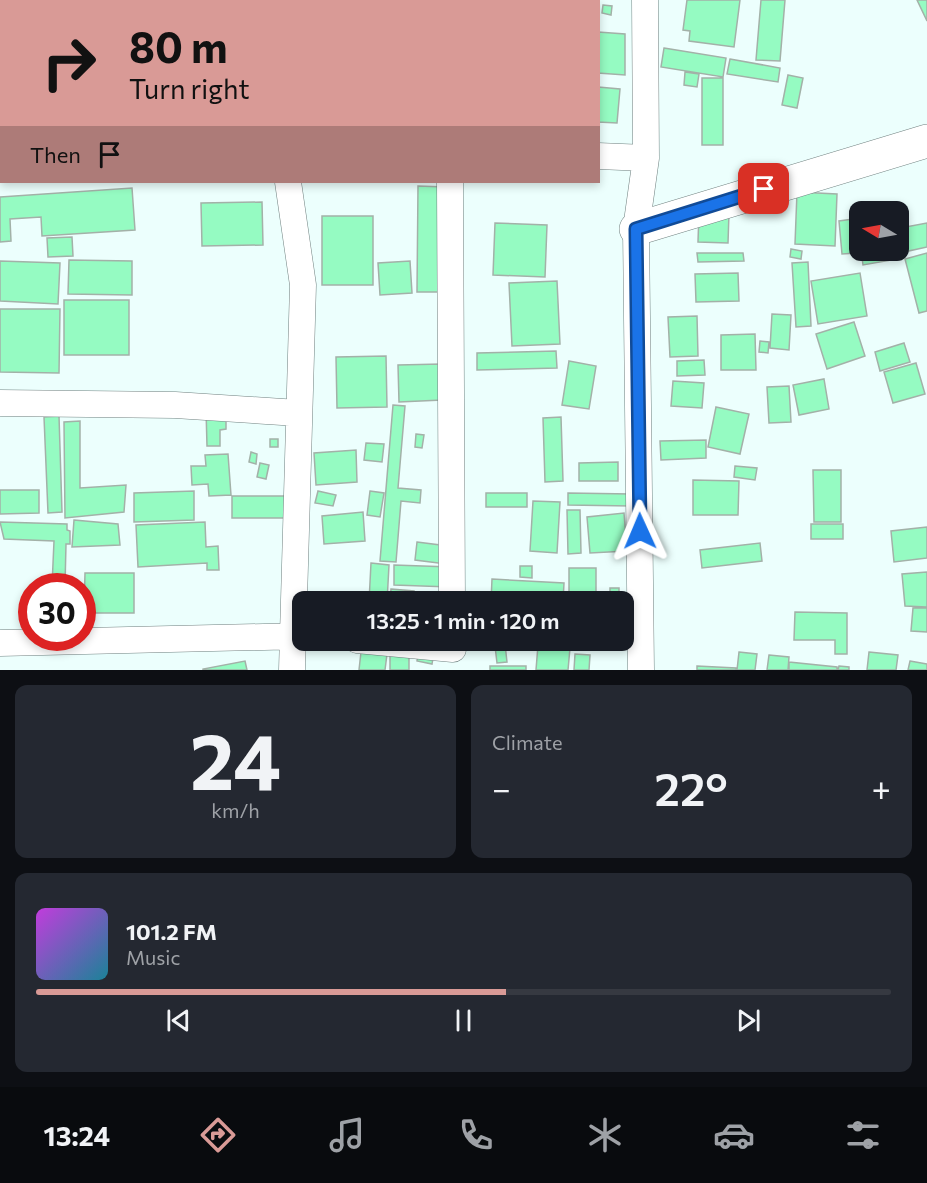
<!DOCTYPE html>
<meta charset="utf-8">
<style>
body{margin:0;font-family:Commissioner,sans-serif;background:#242831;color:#f1f3f6;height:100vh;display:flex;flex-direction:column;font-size:22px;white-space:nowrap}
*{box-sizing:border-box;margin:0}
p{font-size:20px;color:#9ea1a6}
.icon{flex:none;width:33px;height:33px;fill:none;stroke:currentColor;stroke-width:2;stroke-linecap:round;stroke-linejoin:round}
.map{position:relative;height:670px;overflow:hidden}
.side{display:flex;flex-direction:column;gap:15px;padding:15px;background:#0d0f14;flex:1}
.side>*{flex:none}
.banner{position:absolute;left:0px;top:0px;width:600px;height:183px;box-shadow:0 3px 9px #0003;background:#d99a96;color:#111;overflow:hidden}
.needle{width:39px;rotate:280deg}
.buttons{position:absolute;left:849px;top:201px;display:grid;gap:12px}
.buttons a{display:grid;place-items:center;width:60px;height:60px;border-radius:12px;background:#171b24;box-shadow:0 3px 9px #0003;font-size:30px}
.speed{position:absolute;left:18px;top:573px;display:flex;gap:12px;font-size:30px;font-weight:700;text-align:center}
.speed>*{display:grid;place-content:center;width:78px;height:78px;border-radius:50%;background:#171b24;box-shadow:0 3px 9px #0003;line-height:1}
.speed .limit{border:9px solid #d22;background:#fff;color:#111}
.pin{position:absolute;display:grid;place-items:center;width:51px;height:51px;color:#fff;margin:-26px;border-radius:12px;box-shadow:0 3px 9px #0006}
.me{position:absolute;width:66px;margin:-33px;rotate:359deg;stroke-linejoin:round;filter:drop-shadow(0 0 4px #0008)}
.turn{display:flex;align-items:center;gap:21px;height:126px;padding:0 30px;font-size:27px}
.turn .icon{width:78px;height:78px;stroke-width:2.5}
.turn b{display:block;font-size:42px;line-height:51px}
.then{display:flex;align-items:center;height:57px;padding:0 30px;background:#0003;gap:12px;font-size:22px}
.big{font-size:45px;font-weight:600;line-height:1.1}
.side .tile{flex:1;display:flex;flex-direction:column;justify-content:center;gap:9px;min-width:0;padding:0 21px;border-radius:12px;background:#242831}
.side .dial{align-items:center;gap:0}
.dial b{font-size:78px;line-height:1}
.song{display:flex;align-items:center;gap:18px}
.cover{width:72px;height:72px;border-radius:9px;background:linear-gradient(135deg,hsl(290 70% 55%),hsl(190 70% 35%))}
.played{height:6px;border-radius:3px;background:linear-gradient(90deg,#d99a96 55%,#363941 55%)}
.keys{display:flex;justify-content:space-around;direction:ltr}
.heat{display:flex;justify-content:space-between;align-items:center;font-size:33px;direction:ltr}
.side .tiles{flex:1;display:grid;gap:15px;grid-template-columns:1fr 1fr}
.tile:last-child{grid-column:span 2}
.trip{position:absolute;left:292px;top:591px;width:342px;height:60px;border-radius:12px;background:#171b24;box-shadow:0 3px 9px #0003;font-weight:600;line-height:60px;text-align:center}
.menu{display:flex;height:96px;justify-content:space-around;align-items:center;background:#090b0e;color:#9ea1a6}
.menu .icon{width:42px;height:42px}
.menu .selected{color:#d99a96}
.menu b{font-size:27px;color:#f1f3f6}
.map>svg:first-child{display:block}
</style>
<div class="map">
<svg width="927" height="670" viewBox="0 0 927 670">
<rect width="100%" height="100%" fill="#ecfffd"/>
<!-- building -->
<path fill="#95fbc2" stroke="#a3b1a8" stroke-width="1.5" d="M560 0H593L594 2H560Z
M687 0H740L734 47 689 41 690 31 683 30Z
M761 0H785L780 61 756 60Z
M917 0H927V21Z
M603 5 612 6 611 15 602 13Z
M0 15H2V74H0Z
M598 32 625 34V75L598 73Z
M664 48 726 58 723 77 661 67Z
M730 59 780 68 778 82 727 74Z
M685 72 699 74 697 87 684 85Z
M788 75 803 78 797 108 782 105Z
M0 78H2L0 135Z
M702 78H723V145H702Z
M598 87 620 89 617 123 598 122Z
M418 186 446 187 445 292H417Z
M132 188 135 230 42 236 41 217 10 219 11 241 0 242V197Z
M797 192 837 194 835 246 795 244Z
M262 202 263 245 202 246 201 203Z
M699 212 729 213 728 243 698 242Z
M322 216H373V285H322Z
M853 219 857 253 842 254 839 221Z
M495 223 547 225 545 277 493 275Z
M927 223V247L904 252 900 228Z
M898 231 903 258 863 265 861 250H898Z
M72 237 73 256 48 257 47 238Z
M791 249 802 251 801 259 790 257Z
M697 253H743L744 261 698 262Z
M927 253V311L919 313 905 259Z
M69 260 132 261V295L68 294Z
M0 261 60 263 58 304 0 301Z
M410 261 412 293 380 295 378 263Z
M808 262 811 326 796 327 792 263Z
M738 273 739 301 696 302 695 274Z
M860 273 867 316 818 324 811 281Z
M557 281 560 344 512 346 509 283Z
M64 300H129V355H64Z
M0 309H60L59 373 0 372Z
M772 314 791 315 789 350 770 348Z
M697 316 698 356 670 357 668 317Z
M854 322 865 356 827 369 816 334Z
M755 334 756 370H721V335Z
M760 341 769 342 768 353 759 352Z
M904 343 910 362 880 371 875 352Z
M556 351 557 368 477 370V353Z
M386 356 387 407 337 408 336 357Z
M704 360 705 375 677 376V361Z
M569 361 596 366 589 409 562 405Z
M916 363 925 394 893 403 884 372Z
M441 364 442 400 399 402 398 365Z
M824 379 829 409 799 415 793 385Z
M673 381 704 383 702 408 671 406Z
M789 386 791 422 769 423 767 387Z
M393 405 405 406 398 488 421 490 420 503 401 501 396 562 380 561Z
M716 407 749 414 740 454 708 447Z
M206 409H226V429L220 430V446H207Z
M59 416 62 512 48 513 44 417Z
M561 417 563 481 545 482 543 418Z
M80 421V488L126 485 124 512 65 518 64 422Z
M416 434 424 435 422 448 415 447Z
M270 439H278V447H270Z
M706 440V458L661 460 660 441Z
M366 443 384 444 382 462 364 460Z
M356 450 357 482 316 485 314 453Z
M251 452 257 454 256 464 249 462Z
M228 454 231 495 209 496 208 484 192 485 191 466H206L205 455Z
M618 462V481H579V463Z
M260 463 269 465 266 479 257 477Z
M735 466 757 468 755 480 734 477Z
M813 470H841V522H814Z
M693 480 739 481 738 515H693Z
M0 490H39V513L0 514Z
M194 491V520L134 522V493Z
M318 491 336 495 333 506 315 503Z
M370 491 384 493 380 517 367 515Z
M486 493H527V507H486Z
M568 493 631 494V506L568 505Z
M232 496H287L288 518H232Z
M533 501 560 502 557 553 530 551Z
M567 510H580L581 553 568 554Z
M363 512 365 541 324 544 322 516Z
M624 513 627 551 590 553 587 517Z
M74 520 118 524 120 545 72 547Z
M0 522 67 524V530L70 531V544H66L65 586H52L54 541 4 539Z
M205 522 206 547 218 546 219 570H207V563L138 567 136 525Z
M811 524H843V539H811Z
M927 527V558L894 562 891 531Z
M417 542 448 546 446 564 415 560Z
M760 543 762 561 702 568 700 550Z
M371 563 389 565 387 602H369Z
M394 565 451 567 450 587 394 585Z
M520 566H532V578L520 577Z
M569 568H596V602H569Z
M927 572V607L905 606 902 574Z
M85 573H134V613H84Z
M492 579 564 583 563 602H491Z
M610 588H619V602H610Z
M391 589 414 591 413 602H390Z
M913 608H927V632L911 631Z
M795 612 847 613V654H835V640H794Z
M505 644 507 662 497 663 495 646Z
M538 645 570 648 568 670H536Z
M419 649 434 652 432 664 417 661Z
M390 650 409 651V670H390Z
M361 652 387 654 385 670H359Z
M739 652 757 654 755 670H737Z
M869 652 898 655 896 670H867Z
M575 654 590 655 589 670H574Z
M769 655 789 657 788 670H767Z
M245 661 247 670H203V669Z
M910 661 927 664V670H908Z
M789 662 837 667V670H789Z
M490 666H526V670H490Z
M697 666 736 668V670H697Z
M839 666 849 667V670H838Z"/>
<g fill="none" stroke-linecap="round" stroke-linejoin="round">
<defs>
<path id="minor" d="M450 0V2
M286 2V0
M598 156 646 158
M0 165H2
M288 182 303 285 292 670
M450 182 452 602
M0 403 175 405 298 413
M357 640 453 649
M0 643 303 636
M641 670 636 229 646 158 645 0"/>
<path id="tertiary" d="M636 229 927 141"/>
</defs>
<!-- minor casing -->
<use href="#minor" stroke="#718281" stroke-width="27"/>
<!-- tertiary casing -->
<use href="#tertiary" stroke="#718281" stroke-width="34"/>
<!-- minor -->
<use href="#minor" stroke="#fff" stroke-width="26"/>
<!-- tertiary -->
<use href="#tertiary" stroke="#fff" stroke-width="33"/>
</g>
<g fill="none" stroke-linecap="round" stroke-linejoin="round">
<defs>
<path id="route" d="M640 531 636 229 764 189"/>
</defs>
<!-- route casing -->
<use href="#route" stroke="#114b97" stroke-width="15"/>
<!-- route -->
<use href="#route" stroke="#1a73e8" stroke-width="10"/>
</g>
</svg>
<div class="buttons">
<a><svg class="needle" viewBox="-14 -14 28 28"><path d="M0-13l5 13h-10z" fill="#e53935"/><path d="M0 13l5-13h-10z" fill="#9ea1a6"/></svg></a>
</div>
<div class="speed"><div class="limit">30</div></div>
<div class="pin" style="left:764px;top:189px;background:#d93025"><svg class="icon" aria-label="arrive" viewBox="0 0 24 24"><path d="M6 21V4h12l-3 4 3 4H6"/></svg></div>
<svg class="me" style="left:640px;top:531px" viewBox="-20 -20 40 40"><path d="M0-17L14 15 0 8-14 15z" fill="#1a73e8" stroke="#fff" stroke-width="4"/></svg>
<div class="trip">13:25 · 1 min · 120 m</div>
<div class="banner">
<div class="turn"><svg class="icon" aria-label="right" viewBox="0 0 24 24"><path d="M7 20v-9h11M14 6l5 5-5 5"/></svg><div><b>80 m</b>Turn right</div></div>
<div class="then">Then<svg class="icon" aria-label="arrive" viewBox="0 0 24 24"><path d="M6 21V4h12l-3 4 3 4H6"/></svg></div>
</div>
</div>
<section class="side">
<div class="tiles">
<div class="tile dial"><b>24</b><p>km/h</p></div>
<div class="tile"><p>Climate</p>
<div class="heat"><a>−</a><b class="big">22°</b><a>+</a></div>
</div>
<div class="tile">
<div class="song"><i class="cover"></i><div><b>101.2 FM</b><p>Music</p></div></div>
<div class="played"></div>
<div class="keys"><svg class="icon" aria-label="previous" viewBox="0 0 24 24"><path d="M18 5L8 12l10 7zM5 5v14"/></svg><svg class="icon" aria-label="pause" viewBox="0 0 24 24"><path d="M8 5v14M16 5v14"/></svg><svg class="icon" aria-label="next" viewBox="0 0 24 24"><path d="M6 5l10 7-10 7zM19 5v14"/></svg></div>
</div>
</div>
</section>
<nav class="menu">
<b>13:24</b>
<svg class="icon selected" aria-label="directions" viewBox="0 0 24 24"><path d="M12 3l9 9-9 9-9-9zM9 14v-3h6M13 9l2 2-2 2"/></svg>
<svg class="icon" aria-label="music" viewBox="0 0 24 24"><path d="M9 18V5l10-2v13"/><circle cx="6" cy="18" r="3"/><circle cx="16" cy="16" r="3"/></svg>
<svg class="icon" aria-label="phone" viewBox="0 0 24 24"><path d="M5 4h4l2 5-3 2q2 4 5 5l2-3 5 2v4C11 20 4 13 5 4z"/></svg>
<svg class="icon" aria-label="climate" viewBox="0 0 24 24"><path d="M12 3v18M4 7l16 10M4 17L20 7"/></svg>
<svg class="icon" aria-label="car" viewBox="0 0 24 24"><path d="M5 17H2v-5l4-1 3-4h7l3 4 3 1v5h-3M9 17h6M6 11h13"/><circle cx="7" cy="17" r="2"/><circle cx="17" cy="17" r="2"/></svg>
<svg class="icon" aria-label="filters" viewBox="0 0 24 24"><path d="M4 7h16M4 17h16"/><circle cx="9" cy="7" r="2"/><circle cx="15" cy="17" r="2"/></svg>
</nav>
